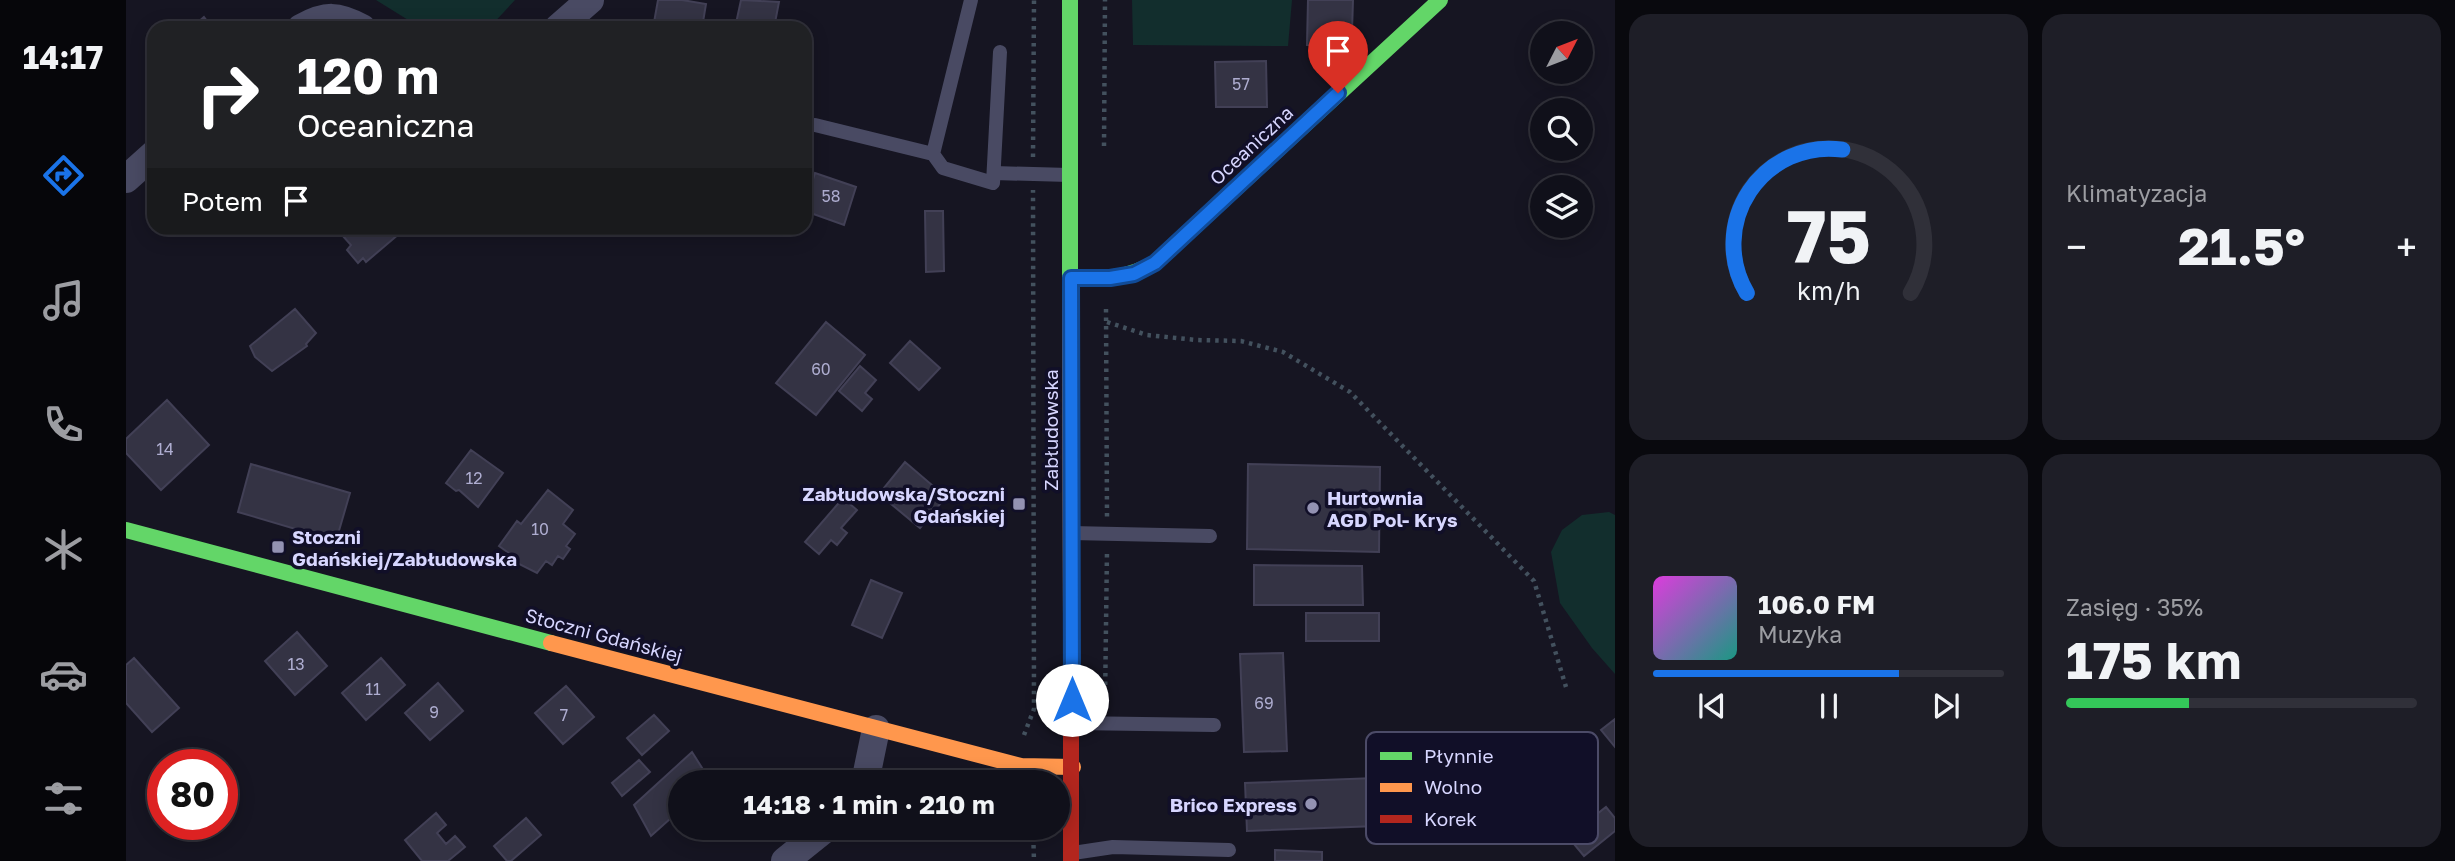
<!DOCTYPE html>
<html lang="pl">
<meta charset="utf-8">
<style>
body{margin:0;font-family:"Golos Text",sans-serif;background:#1e1e27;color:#f1f3f6;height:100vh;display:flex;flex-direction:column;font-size:26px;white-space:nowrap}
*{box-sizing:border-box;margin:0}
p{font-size:23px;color:#9c9da2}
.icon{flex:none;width:38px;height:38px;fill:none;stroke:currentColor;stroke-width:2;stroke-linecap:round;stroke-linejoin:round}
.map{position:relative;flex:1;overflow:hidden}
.side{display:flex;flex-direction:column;gap:14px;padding:14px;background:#09090e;width:840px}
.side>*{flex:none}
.guide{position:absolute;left:21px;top:21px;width:665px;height:214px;border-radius:21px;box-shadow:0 4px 18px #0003,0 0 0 2px #303039;background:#202124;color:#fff;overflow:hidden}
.needle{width:46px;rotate:48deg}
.buttons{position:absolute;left:1404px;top:21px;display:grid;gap:14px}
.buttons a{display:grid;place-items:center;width:63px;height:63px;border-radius:50%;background:#10101a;box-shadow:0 4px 18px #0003,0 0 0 2px #303039;font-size:35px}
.speed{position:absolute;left:21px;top:749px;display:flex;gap:14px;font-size:35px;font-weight:700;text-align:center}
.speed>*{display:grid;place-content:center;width:91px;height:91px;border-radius:50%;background:#10101a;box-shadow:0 4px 18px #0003,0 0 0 2px #303039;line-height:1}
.speed .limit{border:10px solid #d22;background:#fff;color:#111}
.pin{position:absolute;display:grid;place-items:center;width:60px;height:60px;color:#fff;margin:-72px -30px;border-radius:50% 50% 50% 0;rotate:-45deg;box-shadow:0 0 7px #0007}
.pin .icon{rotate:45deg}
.me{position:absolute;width:77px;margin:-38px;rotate:0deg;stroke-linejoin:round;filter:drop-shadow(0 0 5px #0008)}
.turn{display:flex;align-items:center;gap:24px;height:147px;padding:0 35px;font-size:32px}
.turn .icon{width:91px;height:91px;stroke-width:2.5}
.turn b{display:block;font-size:49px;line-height:60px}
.then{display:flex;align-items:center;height:66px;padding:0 35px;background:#0003;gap:14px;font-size:26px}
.big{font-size:52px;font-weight:700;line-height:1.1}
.side .widget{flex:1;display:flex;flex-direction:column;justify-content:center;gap:10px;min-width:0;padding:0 24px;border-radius:21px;background:#1e1e27}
.side .dial{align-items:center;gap:0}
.dial svg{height:182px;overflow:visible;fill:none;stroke:#303039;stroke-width:7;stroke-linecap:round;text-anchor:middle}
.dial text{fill:#f1f3f6;stroke:none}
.song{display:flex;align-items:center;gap:21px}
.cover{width:84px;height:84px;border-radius:10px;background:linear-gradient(135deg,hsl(300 70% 55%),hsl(170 70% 35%))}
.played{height:7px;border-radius:4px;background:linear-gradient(90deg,#1a73e8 70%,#303039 70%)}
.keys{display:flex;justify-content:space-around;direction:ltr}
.heat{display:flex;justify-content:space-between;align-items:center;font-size:38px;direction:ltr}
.charge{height:10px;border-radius:5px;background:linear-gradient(90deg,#34c759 35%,#303039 0)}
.side .tiles{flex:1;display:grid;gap:14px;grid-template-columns:repeat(2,1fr)}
.trip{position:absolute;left:542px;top:770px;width:402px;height:70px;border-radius:35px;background:#10101a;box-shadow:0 4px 18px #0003,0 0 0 2px #303039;font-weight:700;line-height:70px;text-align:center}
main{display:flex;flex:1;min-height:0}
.menu{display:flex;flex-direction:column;width:126px;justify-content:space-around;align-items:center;background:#06060a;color:#9c9da2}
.menu .icon{width:49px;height:49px}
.menu .selected{color:#1a73e8}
.menu b{font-size:32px;color:#f1f3f6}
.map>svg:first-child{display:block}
</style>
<main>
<nav class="menu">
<b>14:17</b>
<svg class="icon selected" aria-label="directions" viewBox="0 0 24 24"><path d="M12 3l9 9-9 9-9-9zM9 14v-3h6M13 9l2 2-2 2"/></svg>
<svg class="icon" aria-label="music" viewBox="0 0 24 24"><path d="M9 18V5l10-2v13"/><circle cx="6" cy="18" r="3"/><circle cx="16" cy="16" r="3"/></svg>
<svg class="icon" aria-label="phone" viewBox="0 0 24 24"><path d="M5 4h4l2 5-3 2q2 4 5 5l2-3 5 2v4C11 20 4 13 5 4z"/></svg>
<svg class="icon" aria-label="climate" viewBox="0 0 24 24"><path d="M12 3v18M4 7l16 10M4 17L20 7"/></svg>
<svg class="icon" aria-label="car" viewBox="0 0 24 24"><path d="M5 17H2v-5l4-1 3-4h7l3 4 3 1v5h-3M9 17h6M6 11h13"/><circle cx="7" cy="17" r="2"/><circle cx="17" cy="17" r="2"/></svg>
<svg class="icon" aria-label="filters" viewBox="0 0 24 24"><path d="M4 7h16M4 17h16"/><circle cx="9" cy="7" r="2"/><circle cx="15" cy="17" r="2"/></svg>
</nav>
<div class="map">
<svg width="1489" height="861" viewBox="0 0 1489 861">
<rect width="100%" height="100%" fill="#161522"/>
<!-- green -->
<path fill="#122e2d" d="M250 0H389L363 28H295Z
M1006 0H1166L1162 46 1007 45Z
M1483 512 1489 515V674L1466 648 1434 603 1425 552 1436 530 1456 515Z"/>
<!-- building -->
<path fill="#343344" stroke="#424056" stroke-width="2" d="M532 0H556L580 4 576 28H527Z
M615 0 653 2 648 28H609Z
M1182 0H1227L1226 31 1209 46 1181 45Z
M78 17 86 27 65 28Z
M1140 61 1141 107H1090L1089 62Z
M689 173 730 187 718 225 679 211V205Z
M799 211H817L818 271 800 272Z
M224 228H280L240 262 237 258 232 263 221 250 225 245 216 235Z
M169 309 190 333 180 344 181 346 146 371 129 357 124 346Z
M700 322 739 355 690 415 650 383Z
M784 341 814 368 793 390 764 363Z
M734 366 750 380 739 393 746 399 736 411 713 391Z
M41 400 83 445 35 490 0 453V439Z
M345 450 377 473 352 507 333 490 330 491 320 483Z
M779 462 820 497 794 528 753 494Z
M125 464 224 493 210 541 112 512Z
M1122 464 1254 467 1253 552 1121 549Z
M422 490 447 510 437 524 449 534 440 546 444 549 437 559 432 556 426 565 420 561 411 573 387 561V556L373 546 391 521 395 524Z
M717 498 731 510 715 528 721 533 711 545 705 540 693 554 679 542Z
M1128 565 1236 566 1237 605H1128Z
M745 580 776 593 756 638 726 625Z
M1180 613H1253V641H1180Z
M171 632 201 666 169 695 139 661Z
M1157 653 1161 751 1118 752 1114 654Z
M8 658 53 708 26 732 0 703V665Z
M255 658 279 685 240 720 216 693Z
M312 683 337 711 304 740 279 713Z
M440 686 468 717 437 744 409 713Z
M528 715 543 731 516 755 501 738Z
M1489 719V747L1475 730Z
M566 752 585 782H555V809L525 836 508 805Z
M513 760 524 772 496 796 486 783Z
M1249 778 1251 826 1121 831 1119 783Z
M1480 807 1489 818V831L1458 856 1442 837Z
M310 813 320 825 311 833 320 844 329 836 339 847 322 861H296L279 840Z
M400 818 415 835 385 861H381L368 846Z
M1149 850 1196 852V861H1149Z"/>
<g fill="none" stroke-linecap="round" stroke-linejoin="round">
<!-- path -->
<path stroke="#43515e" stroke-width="4.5" stroke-dasharray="3.5 5" stroke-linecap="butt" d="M978 146 979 0
M907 157 908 0
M980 309 981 517
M981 322 1021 335 1070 340 1115 341 1157 352 1224 392 1408 581 1440 687
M979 702 981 550
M898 735 908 709 907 190
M907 828 908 861"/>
<!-- lane -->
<path stroke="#494a63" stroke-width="14" d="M689 125 807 154 845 0
M807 154 817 168 867 183 874 52
M868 173 943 175
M945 533 1084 536
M946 723 1088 725
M947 853 987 847 1103 850"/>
<!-- street -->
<path stroke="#494a63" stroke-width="28" d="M175 28C200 14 212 15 236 28
M432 28 464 0
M0 179 28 154
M739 782 750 729
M659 861 700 828"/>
<!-- fast -->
<path stroke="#63d668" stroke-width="16" d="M944 0V302
M945 278C980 278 997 280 1029 263L1314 0
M0 530 425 643"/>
<!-- slow -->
<path stroke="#ff974d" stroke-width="16" d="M944 302 945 613
M425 643 895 766 947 767"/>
<!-- jam -->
<path stroke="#b3261e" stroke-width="16" d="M945 613V861"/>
</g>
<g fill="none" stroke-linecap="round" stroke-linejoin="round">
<defs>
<path id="route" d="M946 700 945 278H984L1008 274 1029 263 1212 93"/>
</defs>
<!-- route casing -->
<use href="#route" stroke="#114b97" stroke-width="18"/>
<!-- route -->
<use href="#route" stroke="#1a73e8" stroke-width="12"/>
</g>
<!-- markers -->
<g fill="#9392b2" stroke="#110f28" stroke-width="2.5">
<rect x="886" y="497" width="14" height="14" rx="3.5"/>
<circle cx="1187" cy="508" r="7"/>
<rect x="145" y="540" width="14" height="14" rx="3.5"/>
<circle cx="1185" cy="804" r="7"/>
</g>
<g text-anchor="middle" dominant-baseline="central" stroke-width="7" stroke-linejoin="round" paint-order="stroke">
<!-- number labels -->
<g font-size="16" fill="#aeadd0">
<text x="1115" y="84">57</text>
<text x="705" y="196">58</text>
<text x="695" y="369">60</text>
<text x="39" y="449">14</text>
<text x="348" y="478">12</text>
<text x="414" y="529">10</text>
<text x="170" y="664">13</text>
<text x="247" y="689">11</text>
<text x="1138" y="703">69</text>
<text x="308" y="712">9</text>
<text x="438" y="715">7</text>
</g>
<!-- street labels -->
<g font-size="19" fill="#d7d6ff" stroke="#110f28">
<text transform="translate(1125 145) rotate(-43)">Oceaniczna</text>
<text transform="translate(924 430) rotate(-90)">Zabłudowska</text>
<text transform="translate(478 635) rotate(15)">Stoczni Gdańskiej</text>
</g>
<!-- poi labels -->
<g font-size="19" font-weight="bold" fill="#d7d6ff" stroke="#110f28" text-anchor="end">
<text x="879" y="493">Zabłudowska/Stoczni<tspan x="879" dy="22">Gdańskiej</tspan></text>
<text x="1201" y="497" text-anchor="start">Hurtownia<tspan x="1201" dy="22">AGD Pol- Krys</tspan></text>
<text x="166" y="536" text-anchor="start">Stoczni<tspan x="166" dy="22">Gdańskiej/Zabłudowska</tspan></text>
<text x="1171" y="804">Brico Express</text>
</g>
</g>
<!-- legend -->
<rect x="1240" y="732" width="232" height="112" rx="10" fill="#110f28" stroke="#4c4b68" stroke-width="2"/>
<rect x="1254" y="752" width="32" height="8" fill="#63d668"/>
<rect x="1254" y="783" width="32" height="9" fill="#ff974d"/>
<rect x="1254" y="815" width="32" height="8" fill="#b3261e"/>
<g font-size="19" fill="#d7d6ff">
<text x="1298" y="763">Płynnie</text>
<text x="1298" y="794">Wolno</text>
<text x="1298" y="826">Korek</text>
</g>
</svg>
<div class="buttons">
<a><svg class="needle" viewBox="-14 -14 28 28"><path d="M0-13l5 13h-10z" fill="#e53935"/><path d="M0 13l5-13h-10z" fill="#9c9da2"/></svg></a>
<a><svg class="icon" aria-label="search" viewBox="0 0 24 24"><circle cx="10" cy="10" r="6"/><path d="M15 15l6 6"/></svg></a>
<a><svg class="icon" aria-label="layers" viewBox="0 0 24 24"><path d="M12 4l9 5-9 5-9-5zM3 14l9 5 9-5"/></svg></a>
</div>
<div class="speed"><div class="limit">80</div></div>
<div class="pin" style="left:1212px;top:93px;background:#d93025"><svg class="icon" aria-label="arrive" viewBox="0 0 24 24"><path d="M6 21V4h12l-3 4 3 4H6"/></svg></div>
<svg class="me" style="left:946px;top:700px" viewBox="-20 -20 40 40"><circle r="19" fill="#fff"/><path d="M0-13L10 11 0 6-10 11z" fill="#1a73e8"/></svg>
<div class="trip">14:18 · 1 min · 210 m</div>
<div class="guide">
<div class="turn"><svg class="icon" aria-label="right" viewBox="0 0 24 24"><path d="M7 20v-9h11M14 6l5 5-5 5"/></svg><div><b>120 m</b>Oceaniczna</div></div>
<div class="then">Potem<svg class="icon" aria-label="arrive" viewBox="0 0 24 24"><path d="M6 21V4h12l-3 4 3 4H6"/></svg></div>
</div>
</div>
<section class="side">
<div class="tiles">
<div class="widget dial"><svg viewBox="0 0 100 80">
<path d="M14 69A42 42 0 1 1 86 69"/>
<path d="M14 69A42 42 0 0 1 56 6" stroke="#1a73e8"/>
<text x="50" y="56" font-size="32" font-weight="700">75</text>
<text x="50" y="72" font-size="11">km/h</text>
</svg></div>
<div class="widget"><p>Klimatyzacja</p>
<div class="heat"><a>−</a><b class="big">21.5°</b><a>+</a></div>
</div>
<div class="widget">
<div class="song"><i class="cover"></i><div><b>106.0 FM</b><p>Muzyka</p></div></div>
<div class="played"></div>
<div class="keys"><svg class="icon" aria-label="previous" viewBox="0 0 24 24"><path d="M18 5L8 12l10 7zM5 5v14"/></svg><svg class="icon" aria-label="pause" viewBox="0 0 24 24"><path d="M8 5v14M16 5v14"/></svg><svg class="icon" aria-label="next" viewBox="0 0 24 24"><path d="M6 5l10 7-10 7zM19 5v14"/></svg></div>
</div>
<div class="widget"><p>Zasięg · 35%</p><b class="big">175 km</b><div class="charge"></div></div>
</div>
</section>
</main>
